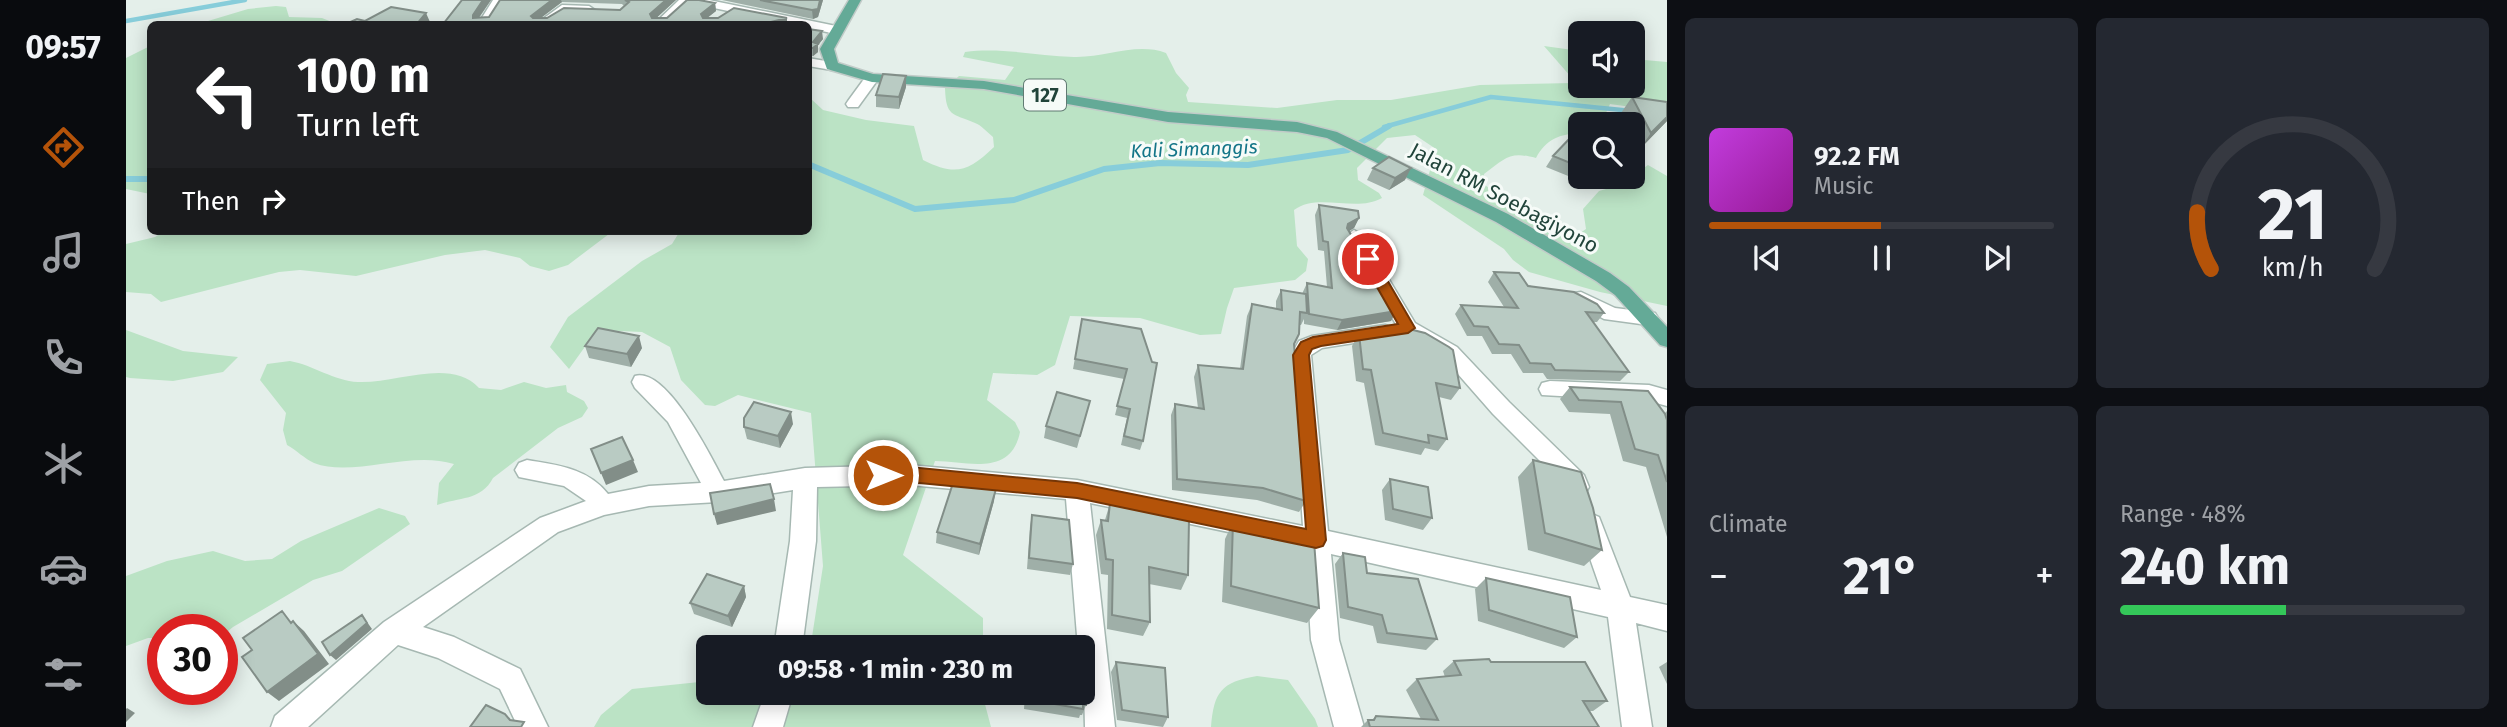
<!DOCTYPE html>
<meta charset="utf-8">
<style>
body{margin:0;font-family:"Fira Sans",sans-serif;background:#242831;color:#f1f3f6;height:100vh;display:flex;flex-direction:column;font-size:26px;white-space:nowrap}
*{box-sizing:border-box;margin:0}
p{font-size:23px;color:#9ea1a6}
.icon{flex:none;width:38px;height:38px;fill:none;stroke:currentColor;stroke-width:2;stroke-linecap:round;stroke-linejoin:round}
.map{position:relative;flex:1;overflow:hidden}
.panel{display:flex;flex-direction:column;gap:18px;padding:18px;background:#0d0f14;width:840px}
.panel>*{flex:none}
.top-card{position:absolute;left:21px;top:21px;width:665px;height:214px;border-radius:10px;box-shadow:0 4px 18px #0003;background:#202124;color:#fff;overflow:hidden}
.fabs{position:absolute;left:1442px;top:21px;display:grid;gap:14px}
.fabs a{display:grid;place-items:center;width:77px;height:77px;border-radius:10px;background:#171b24;box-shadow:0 4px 18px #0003;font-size:35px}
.speed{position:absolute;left:21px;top:614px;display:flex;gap:14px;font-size:35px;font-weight:700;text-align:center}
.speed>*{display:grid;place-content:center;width:91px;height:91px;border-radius:50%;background:#171b24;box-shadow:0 4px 18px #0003;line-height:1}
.speed .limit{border:10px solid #d22;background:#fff;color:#111}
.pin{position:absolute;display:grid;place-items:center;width:60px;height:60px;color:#fff;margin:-30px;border:4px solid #fff;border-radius:50%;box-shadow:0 2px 7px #0007}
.me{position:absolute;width:77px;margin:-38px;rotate:90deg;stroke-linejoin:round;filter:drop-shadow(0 0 5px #0008)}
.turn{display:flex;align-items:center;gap:24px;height:147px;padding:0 35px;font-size:32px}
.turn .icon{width:91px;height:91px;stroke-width:2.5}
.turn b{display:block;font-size:49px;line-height:60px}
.then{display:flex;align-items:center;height:66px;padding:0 35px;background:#0003;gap:14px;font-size:26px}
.big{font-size:52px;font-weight:700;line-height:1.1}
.panel .tile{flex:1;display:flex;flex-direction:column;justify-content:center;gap:10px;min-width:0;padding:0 24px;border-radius:10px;background:#242831}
.panel .dial{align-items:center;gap:0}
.dial svg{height:182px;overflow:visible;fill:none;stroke:#363941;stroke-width:7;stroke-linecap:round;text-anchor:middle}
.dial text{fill:#f1f3f6;stroke:none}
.song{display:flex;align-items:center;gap:21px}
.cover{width:84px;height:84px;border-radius:10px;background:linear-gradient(135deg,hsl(290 70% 55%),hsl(300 70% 35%))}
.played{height:7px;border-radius:4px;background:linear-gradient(90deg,#b45309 50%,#363941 50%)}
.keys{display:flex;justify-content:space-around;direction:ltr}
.heat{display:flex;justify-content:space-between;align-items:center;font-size:38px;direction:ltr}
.charge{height:10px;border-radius:5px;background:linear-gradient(90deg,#34c759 48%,#363941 0)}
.panel .tiles{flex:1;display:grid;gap:18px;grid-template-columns:repeat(2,1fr)}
.trip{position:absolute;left:570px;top:635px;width:399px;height:70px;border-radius:10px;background:#171b24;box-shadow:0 4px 18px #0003;font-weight:700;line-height:70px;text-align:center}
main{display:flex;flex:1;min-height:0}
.tabs{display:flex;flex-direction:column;width:126px;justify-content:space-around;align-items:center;background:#090b0e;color:#9ea1a6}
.tabs .icon{width:49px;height:49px}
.tabs .selected{color:#b45309}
.tabs b{font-size:32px;color:#f1f3f6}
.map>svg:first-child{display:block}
</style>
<main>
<nav class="tabs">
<b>09:57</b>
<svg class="icon selected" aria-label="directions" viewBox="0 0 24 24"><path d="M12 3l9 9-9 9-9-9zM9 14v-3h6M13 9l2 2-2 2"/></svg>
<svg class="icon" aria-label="music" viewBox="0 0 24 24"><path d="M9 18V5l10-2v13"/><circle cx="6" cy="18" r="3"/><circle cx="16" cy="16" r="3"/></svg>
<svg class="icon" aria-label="phone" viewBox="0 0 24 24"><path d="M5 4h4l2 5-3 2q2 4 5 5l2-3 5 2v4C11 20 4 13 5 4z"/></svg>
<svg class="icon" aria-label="climate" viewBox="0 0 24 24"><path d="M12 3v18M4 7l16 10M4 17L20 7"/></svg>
<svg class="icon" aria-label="car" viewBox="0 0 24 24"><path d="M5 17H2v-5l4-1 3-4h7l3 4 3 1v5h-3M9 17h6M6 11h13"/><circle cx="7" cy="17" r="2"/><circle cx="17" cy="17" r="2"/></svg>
<svg class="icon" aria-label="filters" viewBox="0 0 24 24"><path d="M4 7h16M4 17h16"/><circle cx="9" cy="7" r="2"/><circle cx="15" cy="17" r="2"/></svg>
</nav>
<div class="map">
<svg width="1541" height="727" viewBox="0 0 1541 727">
<rect width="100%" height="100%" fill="#e4efea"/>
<!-- green -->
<path fill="#bbe3c5" d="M150 6 160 7 163 17 196 18 211 24H72L122 9Z
M24 46V194L0 189V58Z
M1418 46 1454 51V86H1507V59L1541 62V112L1484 104 1475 124H1454V133C1434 134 1420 139 1410 158 1383 151 1380 158 1358 174L1359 185C1379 200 1437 248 1460 229L1457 209 1473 191 1494 185 1522 165 1541 176V306L1474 292 1403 272 1387 260 1378 249 1297 195 1310 149 1289 135 1261 138 1231 168 1232 180 1253 193 1256 198C1230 213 1192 192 1168 210L1171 246 1182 259 1180 271 1169 280 1108 288 1101 308 1095 334 1074 335 1014 318 944 316 929 365 911 375 867 373 861 400 889 422 894 432C885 476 844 462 809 461L777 555 857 618V647H665L686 637 697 566 685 413 612 395 589 406 579 405 555 380 544 347 516 332 471 330 443 369 424 347 442 317 516 261 546 244 554 231H682L683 97 697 110 740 120 788 126 797 160C829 176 842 172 868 147L867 137C861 132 855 125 849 123 826 113 820 117 819 88L833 76 879 80 888 67 837 57 839 52C876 47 911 56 948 57 979 58 1010 42 1040 53L1050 73 1063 88 1060 95 1062 102 1151 108 1211 100H1265L1354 85 1447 83 1445 77Z
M39 231H526L483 234 442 265 423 271 404 266 394 258 359 250 319 255 230 276 174 270 153 272 35 302 25 294 0 292V244L29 237Z
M0 330 57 351 112 357 97 372 47 381 4 378 0 377Z
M164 361C187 365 208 381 232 382 269 384 325 357 353 388L375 390 398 382 420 388 440 385 441 392 458 401 462 408 456 417 432 428 367 478C355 501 333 497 311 505L313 483 328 464C283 450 227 478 188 463 179 459 170 450 161 445L157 430 160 413 134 380 141 364Z
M253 508 279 516 284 524 216 571 187 580 107 627 96 636V630H37V638H22L0 646V576L41 561 87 551 119 561 146 559 175 541Z
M1131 676 1162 680 1189 719 1192 727H1085C1088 692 1095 682 1131 676Z
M583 681V693H856L865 727H468L475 715 506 689Z"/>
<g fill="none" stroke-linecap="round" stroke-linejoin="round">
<!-- stream-far1 -->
<path stroke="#87cdda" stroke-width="4.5" d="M0 21 119 0
M1258 127 1365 97 1506 111"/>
<!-- stream -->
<path stroke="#87cdda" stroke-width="6" d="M682 164 789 209 888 200 978 169 1034 163 1122 165 1222 150 1263 126
M0 179H24"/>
<defs>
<path id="minor" d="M367 0H379L364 24H352Z
M553 0H583L710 26 716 30 710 34 682 28V24H665L564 3 541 24H528Z
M436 5 463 6 469 10C461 16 452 11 441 13 429 15 429 24 410 24Z
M682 58 711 63 713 66 706 70 682 66Z
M746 74 753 78 732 107H722L720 104 722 101 741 75Z
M1228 230 1237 236 1289 323 1331 347 1383 402 1458 475 1463 487 1459 494 1451 497 1443 494 1439 486 1367 414 1317 357 1275 333 1219 236Z
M1455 292 1489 308 1529 313 1532 318 1529 323 1522 325 1478 319 1448 303 1445 298 1448 293Z
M1259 325 1266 327 1269 332 1266 337 1196 348 1185 355 1202 531 1475 590 1452 524 1455 517 1464 513 1473 517 1504 597 1541 605V631L1510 623 1526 727H1496L1482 617 1205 554 1213 640 1238 727H1208L1185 640 1179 548 964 503 989 727H959L957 648H952L940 499 783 485 691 487 690 541 676 648H648L664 541 667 490 592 502 523 506 478 515 432 532 297 627 328 637 394 669 422 727H392L374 689 312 658 272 645 182 727H145L149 716 258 622 414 518 460 501 438 486 393 477 389 470 393 463 401 460C431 465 462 468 482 494L523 486 575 483 542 422 509 388 506 382 509 376C541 367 585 457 598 481L679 468 783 465 951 480 1177 526 1165 355 1173 341 1186 336Z
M1424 381 1523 385 1541 390V406L1523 401 1416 395 1413 389 1416 383Z
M639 693H667L657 727H627Z"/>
<path id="major" d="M723 0H735L708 49 712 63 747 74 858 81 1042 112 1171 122 1211 132 1382 214 1484 273 1503 287 1541 327V347L1534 345 1489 295 1470 281 1370 222 1201 138 1171 132 1042 122 858 89 746 82 701 69 694 49Z"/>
</defs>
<!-- minor casing -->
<use href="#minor" stroke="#a6b8b2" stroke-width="3"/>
<!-- major casing -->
<use href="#major" stroke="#c1cbc8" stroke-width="3"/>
<!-- minor -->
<use href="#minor" fill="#fff" fill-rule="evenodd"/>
<!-- major -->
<use href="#major" fill="#64aa97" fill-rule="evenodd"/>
</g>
<!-- wall -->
<path fill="#9fafa8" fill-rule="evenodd" d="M336 0H365L353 18 363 17 374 0H550L530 18H541L589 3 590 11 581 18 661 24H319L318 23ZM436 2 496 4 498 6 494 10 414 18Z
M596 0H697L692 17 687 19Z
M682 29 697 39 692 45V52L687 56H682Z
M780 87 773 109 750 107V95Z
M1506 97 1541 102V121L1507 156 1508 140 1507 137V124H1500L1495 113Z
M1454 135V177H1469L1462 184 1420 167 1427 156Z
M1247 168 1279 180 1263 190 1241 180Z
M1472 177H1487L1483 181Z
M1193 205 1233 218 1228 228 1223 231 1241 278 1270 311 1265 321 1211 330 1178 324V319L1175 325H1173L1168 344 1180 501 1173 512 1131 500 1046 490 1045 415 1049 404 1072 408 1068 377 1072 365 1114 369 1121 316 1126 304 1150 309V301L1155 290 1176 294 1181 283 1201 287 1198 251 1192 250 1189 215Z
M1368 272 1478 313 1471 322H1467L1503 372 1494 381 1421 379 1417 373H1397L1385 354H1366L1356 336H1341L1329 314 1335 305 1378 307 1362 282Z
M956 319 1015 329 1017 441 1014 450 995 445 1001 418 989 415 998 379 947 369Z
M1233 334 1334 388 1325 400 1313 397 1321 439 1312 451 1299 448 1295 455 1249 445 1238 383 1230 381 1226 346Z
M459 346 516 348 505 367 463 358Z
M1444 387 1539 413 1541 411V537L1520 467 1497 461 1484 414 1443 412 1434 399Z
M964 401 951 448 918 438 920 426Z
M667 424 654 448 621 439 618 427Z
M1407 460 1476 550 1458 566 1402 550 1392 477Z
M1264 479 1306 518 1297 530 1259 520 1256 490Z
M868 501 853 555 810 543 811 532Z
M984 503 1062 575 1055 590 1023 584 1024 622 1017 636 981 629 982 575 975 574 970 535 975 520H979Z
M906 515 947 564 944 575 901 569 904 526Z
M1107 522 1193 608 1181 623 1096 602 1099 539Z
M1217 553 1241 573 1311 639 1300 650 1251 643 1247 626 1214 618 1209 564Z
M1360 578 1451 637 1438 648 1352 621 1349 589Z
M618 586 620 597 606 627 568 614 564 603Z
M1328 661 1365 662 1481 701 1467 711H1463L1473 727H1235L1242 720H1246L1250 716 1295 719 1280 690 1291 679 1319 677 1317 671Z
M990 662 1042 717 1037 727 991 720 985 672Z
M1541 662V684L1533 667Z
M899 693H957L960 705 956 715H954L953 718 898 709Z"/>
<!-- shaded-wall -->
<path fill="#828e88" d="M357 0H365L349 23 347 15Z
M426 0H435L436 2 407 24 405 16Z
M540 0H550L526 22 524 14Z
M694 0H697L692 17 687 19 686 10Z
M589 3 590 11 576 22 575 14Z
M300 13 304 22 302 24H291Z
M661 18V24L645 22Z
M696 31 697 39 692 45V52L687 56V42Z
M780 76V87L773 109V97Z
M1541 117V121L1513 150 1525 133Z
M1285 168 1279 180 1263 190 1269 178Z
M1233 218 1228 228 1218 234 1222 224Z
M1270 311 1265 321 1211 330 1216 320Z
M513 336 516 348 505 367 501 354Z
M665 412 667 424 654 448 652 436Z
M507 460 512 472 480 485 475 473Z
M870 489 868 501 853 555 854 544Z
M648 499 650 511 591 525 588 514Z
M618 586 620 597 606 627 602 616Z
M236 615 246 629 210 660 204 655Z
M167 621 178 631 203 664 153 701 141 692Z
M1 708 9 713 0 722V709Z"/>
<!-- building -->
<path fill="#b9cbc3" stroke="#828e88" stroke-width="2" d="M336 0H357L347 15V18L363 17 374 0H426L405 16 407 18H421L438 8 494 10 503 2 499 0H540L524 14 526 18H541L561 0H573L589 3 575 14 577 18H592L608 8 661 18 645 22 658 24H370L372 22 318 23Z
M634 0H694L692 9 686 10Z
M265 7 300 13 291 24H220L231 19 239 21Z
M682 29 696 31 687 42 692 44 687 48H682Z
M757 74 780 76 773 97 750 95Z
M1506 97 1541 102V117L1525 133Z
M1454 135V167L1427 156 1446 136 1451 138Z
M1507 139 1517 143 1507 154Z
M1263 157 1285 168 1269 178 1247 168Z
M1193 205 1232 211 1233 218 1222 224 1221 228 1238 256 1241 278 1252 280 1270 311 1216 320 1183 314 1181 283 1206 288 1202 242 1197 241Z
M1368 272 1393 273 1402 286 1448 292 1471 304 1478 313 1460 312 1503 372 1429 370 1425 364 1404 363 1393 345 1373 344 1362 327 1348 326 1335 305 1392 308Z
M1155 290 1180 294 1181 313 1174 312 1173 334 1168 344 1180 501 1137 488 1051 479 1049 404 1078 409 1072 365 1117 369 1126 304 1156 310Z
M956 319 1015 329 1026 362 1031 363 1017 441 998 436 1004 409 991 406 1001 369 949 359Z
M1275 327 1299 333 1323 347 1327 350 1334 388 1310 383 1321 439 1302 435 1303 443 1257 433 1245 370 1237 369 1233 334Z
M472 328 513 336 501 354 459 346Z
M1444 387 1522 391 1539 414 1541 420V482L1532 455 1509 449 1495 402 1453 400Z
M931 392 964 401 954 436 920 426Z
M628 402 665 412 652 436 618 427V418Z
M496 437 507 460 475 473 465 449Z
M1407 460 1455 472 1467 508 1476 550 1419 533Z
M1264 479 1302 487 1306 518 1267 509Z
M828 480 870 489 854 544 811 532Z
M644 484 648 499 588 514 584 493Z
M984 503 1063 519 1062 575 1023 567 1024 622 986 615 987 560 980 559 975 520 982 521Z
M906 515 943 520 947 564 903 558Z
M1107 522 1188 541 1193 608 1105 586Z
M1217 553 1239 557 1241 573 1292 579 1311 639 1261 633 1256 615 1222 607Z
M581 574 618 586 602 616 564 603Z
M1360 578 1444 597 1451 637 1363 610Z
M156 611 165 623 167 621 192 654 141 692 116 657 126 650 117 638Z
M236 615 241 623 204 655 196 642Z
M905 640 953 648H904Z
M957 648H958L960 705H957V709L900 699 901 693H957Z
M1363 659 1365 662H1459L1481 701H1457L1473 727H1244L1242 720H1248L1250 716 1312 720 1291 679 1335 675 1328 661Z
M990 662 1039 668 1042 717 996 710Z
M360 705 379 714 384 720 398 722 395 727H344Z"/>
<!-- route -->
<path fill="#b45309" stroke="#753606" stroke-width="2" d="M1242 255 1249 259 1289 328 1282 333 1195 346 1186 349 1183 355 1200 540 1197 546 1190 548 951 498 783 482 751 481 748 475 751 470 783 467 951 483 1180 529 1167 355 1175 342 1187 337 1272 324 1235 259Z"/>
<g text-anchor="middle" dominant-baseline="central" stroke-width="6" stroke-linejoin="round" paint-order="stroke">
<!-- shield labels -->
<rect fill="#f6fbf8" stroke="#617b73" stroke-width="2" x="898" y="79.5" width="42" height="31" rx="5"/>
<g font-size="19" font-weight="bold" fill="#21443a">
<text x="919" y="95">127</text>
</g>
<!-- far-water labels -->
<g font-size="19" font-style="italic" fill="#137588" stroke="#f6fbf8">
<text transform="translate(1068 149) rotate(-2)">Kali Simanggis</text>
</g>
<!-- street labels -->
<g font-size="21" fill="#21443a" stroke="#f6fbf8">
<text transform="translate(1378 198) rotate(28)">Jalan RM Soebagiyono</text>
</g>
</g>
</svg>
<div class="fabs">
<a><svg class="icon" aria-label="sound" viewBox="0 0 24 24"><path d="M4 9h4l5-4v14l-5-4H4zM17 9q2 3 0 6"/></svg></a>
<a><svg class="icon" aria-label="search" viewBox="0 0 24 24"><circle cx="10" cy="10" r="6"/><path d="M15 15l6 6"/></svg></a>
</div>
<div class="speed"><div class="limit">30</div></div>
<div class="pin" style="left:1242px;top:259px;background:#d93025"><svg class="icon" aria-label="arrive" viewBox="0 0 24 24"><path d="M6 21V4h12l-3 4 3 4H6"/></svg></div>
<svg class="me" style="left:757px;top:475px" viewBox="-20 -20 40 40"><circle r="17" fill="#b45309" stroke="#fff" stroke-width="3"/><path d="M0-11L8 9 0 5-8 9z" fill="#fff"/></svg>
<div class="trip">09:58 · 1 min · 230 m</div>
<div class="top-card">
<div class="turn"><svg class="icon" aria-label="left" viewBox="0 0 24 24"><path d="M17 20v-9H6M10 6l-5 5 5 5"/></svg><div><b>100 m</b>Turn left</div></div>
<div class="then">Then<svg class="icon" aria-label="right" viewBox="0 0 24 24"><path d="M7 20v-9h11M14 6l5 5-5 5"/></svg></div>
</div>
</div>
<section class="panel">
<div class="tiles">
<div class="tile">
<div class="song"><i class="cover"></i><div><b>92.2 FM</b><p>Music</p></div></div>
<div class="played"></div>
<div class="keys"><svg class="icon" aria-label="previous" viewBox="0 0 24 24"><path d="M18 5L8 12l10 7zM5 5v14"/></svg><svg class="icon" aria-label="pause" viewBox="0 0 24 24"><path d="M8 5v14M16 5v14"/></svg><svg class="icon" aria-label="next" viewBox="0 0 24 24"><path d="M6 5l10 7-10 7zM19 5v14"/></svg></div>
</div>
<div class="tile dial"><svg viewBox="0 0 100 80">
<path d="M14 69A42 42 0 1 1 86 69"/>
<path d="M14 69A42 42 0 0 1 8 44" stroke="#b45309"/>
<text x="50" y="56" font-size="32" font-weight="700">21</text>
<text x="50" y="72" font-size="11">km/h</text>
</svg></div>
<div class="tile"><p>Climate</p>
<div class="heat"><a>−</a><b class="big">21°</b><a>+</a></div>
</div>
<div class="tile"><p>Range · 48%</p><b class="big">240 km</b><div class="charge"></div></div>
</div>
</section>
</main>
